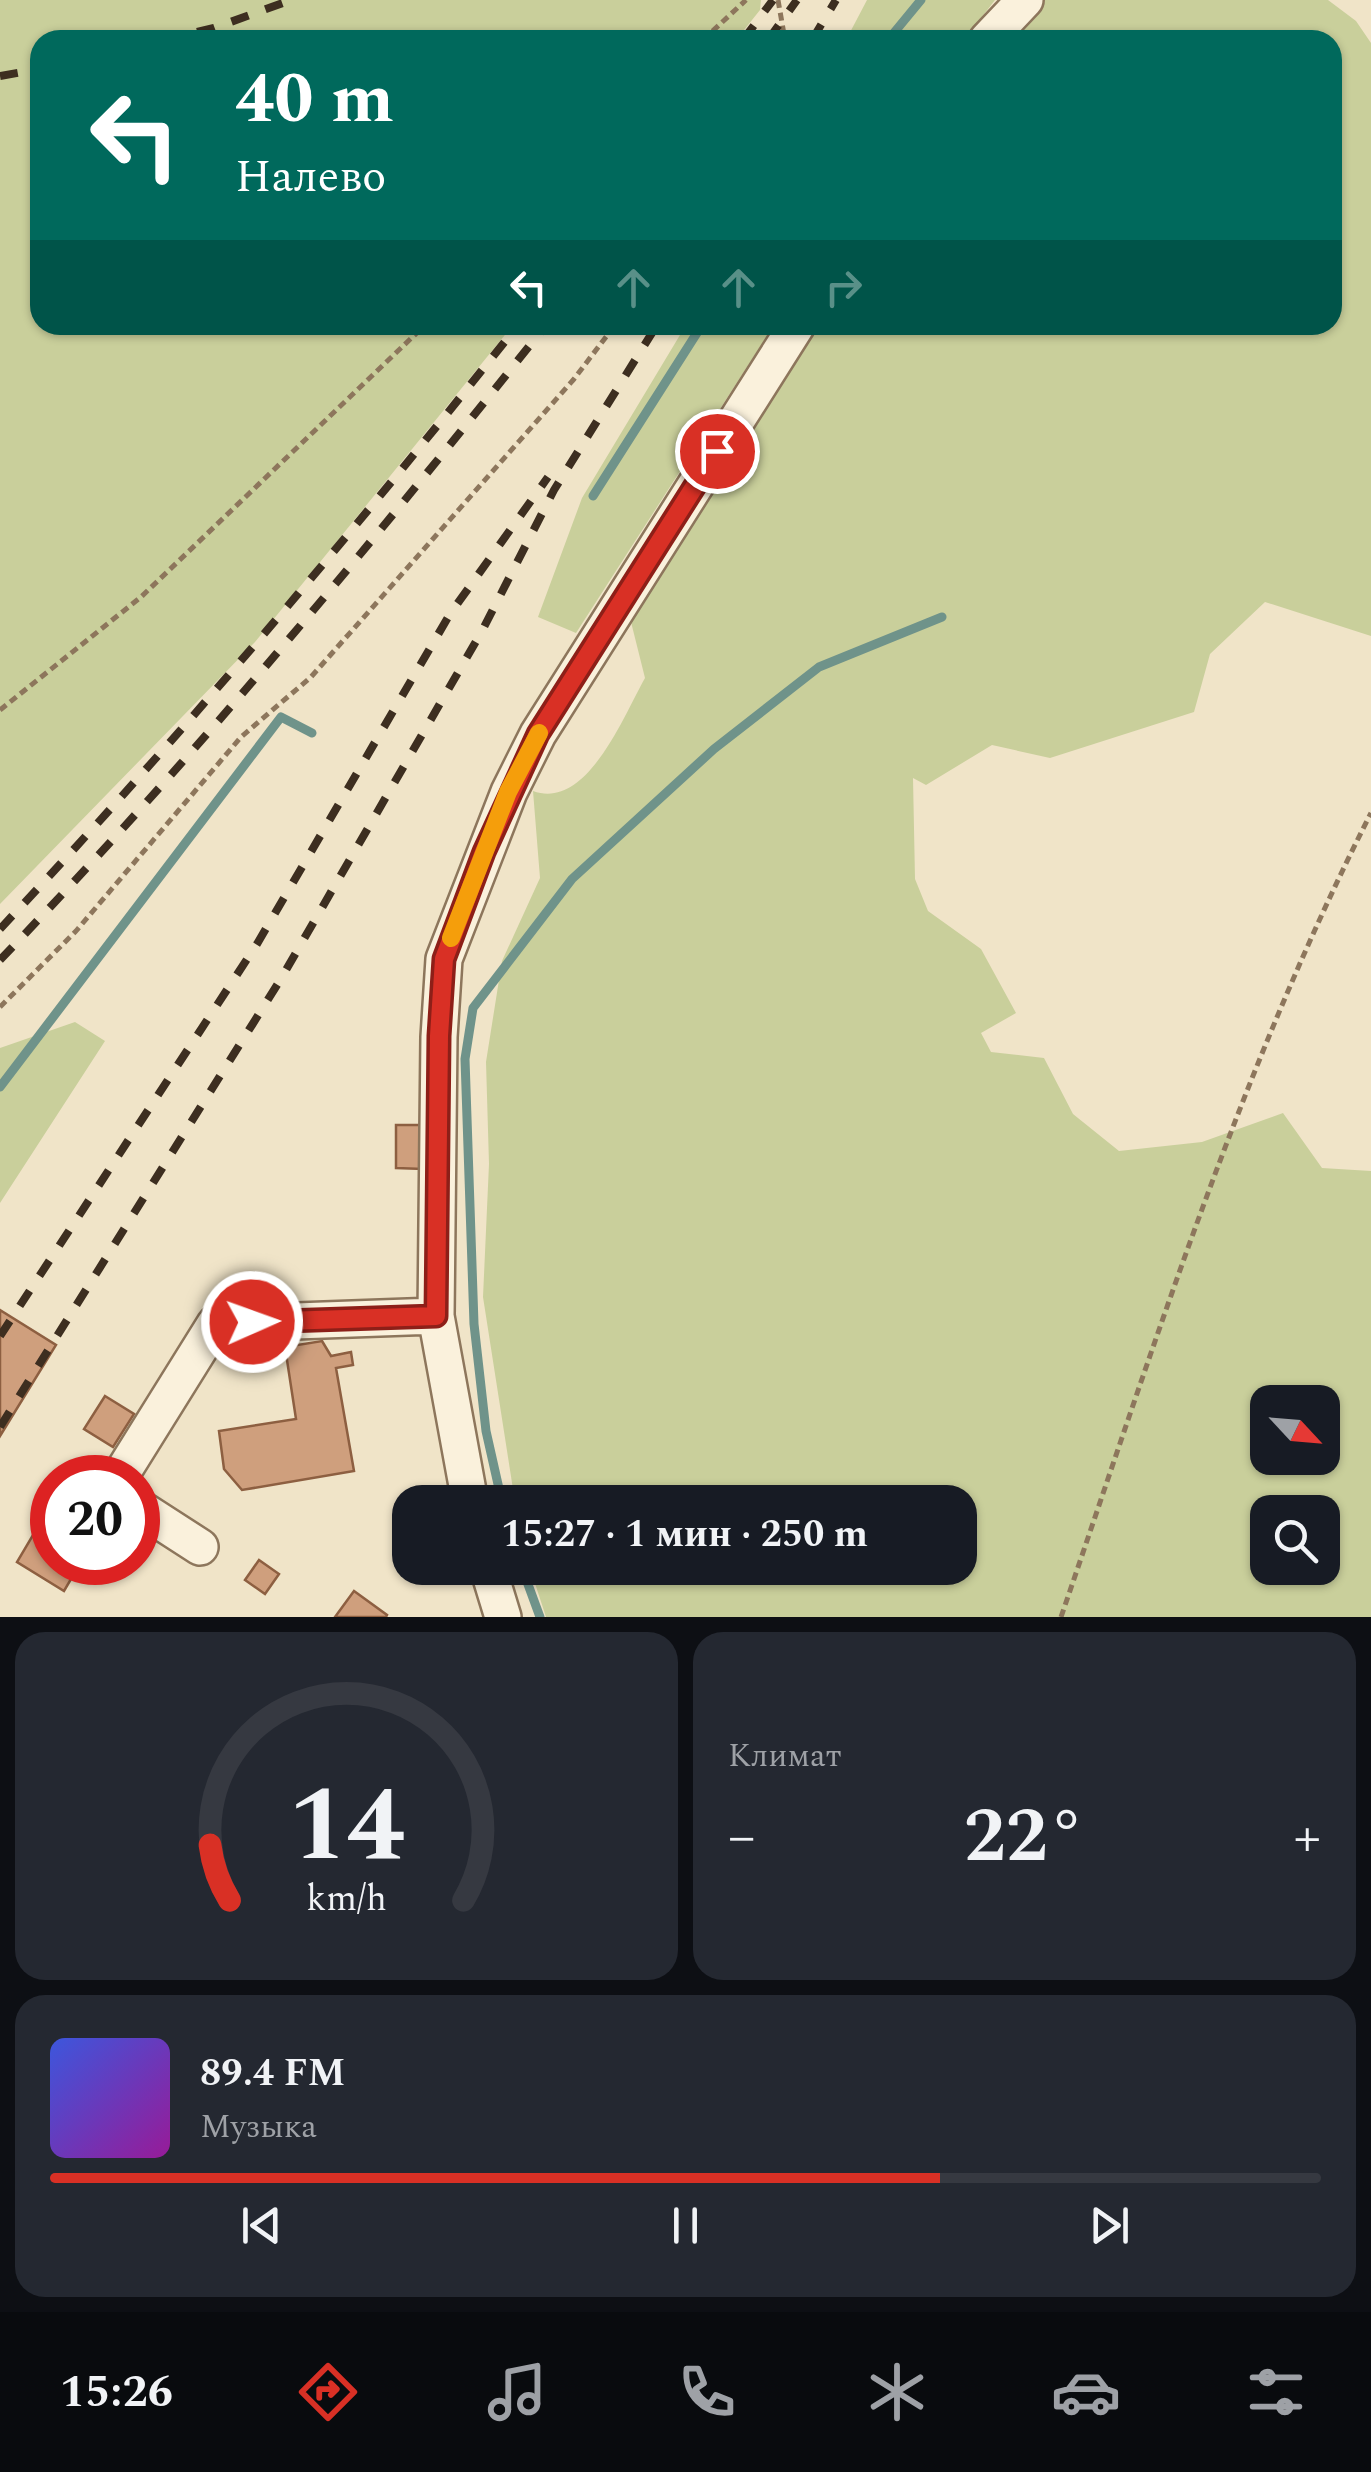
<!DOCTYPE html>
<html lang="ru">
<meta charset="utf-8">
<style>
body{margin:0;font-family:Spectral,serif;background:#242831;color:#f1f3f6;height:100vh;display:flex;flex-direction:column;font-size:38px;white-space:nowrap}
*{box-sizing:border-box;margin:0}
p{font-size:32px;color:#9ea1a6}
.icon{flex:none;width:55px;height:55px;fill:none;stroke:currentColor;stroke-width:2;stroke-linecap:round;stroke-linejoin:round}
.map{position:relative;height:1617px;overflow:hidden}
.details{display:flex;flex-direction:column;gap:15px;padding:15px;background:#0d0f14;flex:1}
.details>*{flex:none}
.hud{position:absolute;left:30px;top:30px;width:1312px;height:305px;border-radius:30px;box-shadow:0 2px 8px #0004;background:#00695c;color:#fff;overflow:hidden}
.needle{width:65px;rotate:116deg}
.buttons{position:absolute;left:1250px;top:1385px;display:grid;gap:20px}
.buttons a{display:grid;place-items:center;width:90px;height:90px;border-radius:20px;background:#171b24;box-shadow:0 2px 8px #0004;font-size:50px}
.speed{position:absolute;left:30px;top:1455px;display:flex;gap:20px;font-size:50px;font-weight:700;text-align:center}
.speed>*{display:grid;place-content:center;width:130px;height:130px;border-radius:50%;background:#171b24;box-shadow:0 2px 8px #0004;line-height:1}
.speed .limit{border:15px solid #d22;background:#fff;color:#111}
.pin{position:absolute;display:grid;place-items:center;width:85px;height:85px;color:#fff;margin:-42px;border:5px solid #fff;border-radius:50%;box-shadow:0 2px 10px #0007}
.me{position:absolute;width:110px;margin:-55px;rotate:88deg;stroke-linejoin:round;filter:drop-shadow(0 0 8px #0008)}
.turn{display:flex;align-items:center;gap:35px;height:210px;padding:0 40px;font-size:45px}
.turn .icon{width:130px;height:130px;stroke-width:2.5}
.turn b{display:block;font-size:70px;line-height:85px}
.lanes{display:flex;align-items:center;height:95px;padding:0 40px;background:#0003;justify-content:center;gap:50px;direction:ltr}
.lanes .off{opacity:.35}
.big{font-size:75px;font-weight:700;line-height:1.1}
.details .widget{flex:1;display:flex;flex-direction:column;justify-content:center;gap:15px;min-width:0;padding:0 35px;border-radius:30px;background:#242831}
.details .dial{align-items:center;gap:0}
.dial svg{height:260px;overflow:visible;fill:none;stroke:#363941;stroke-width:7;stroke-linecap:round;text-anchor:middle}
.dial text{fill:#f1f3f6;stroke:none}
.song{display:flex;align-items:center;gap:30px}
.cover{width:120px;height:120px;border-radius:15px;background:linear-gradient(135deg,hsl(230 70% 55%),hsl(300 70% 35%))}
.played{height:10px;border-radius:5px;background:linear-gradient(90deg,#d93025 70%,#363941 70%)}
.keys{display:flex;justify-content:space-around;direction:ltr}
.heat{display:flex;justify-content:space-between;align-items:center;font-size:55px;direction:ltr}
.details .tiles{flex:1;display:grid;gap:15px;grid-template-columns:1fr 1fr}
.widget:last-child{grid-column:span 2}
.trip{position:absolute;left:392px;top:1485px;width:585px;height:100px;border-radius:30px;background:#171b24;box-shadow:0 2px 8px #0004;font-weight:700;line-height:100px;text-align:center}
.tab-bar{display:flex;height:160px;justify-content:space-around;align-items:center;background:#090b0e;color:#9ea1a6}
.tab-bar .icon{width:70px;height:70px}
.tab-bar .current{color:#d93025}
.tab-bar b{font-size:45px;color:#f1f3f6}
.map>svg:first-child{display:block}
</style>
<div class="map">
<svg width="1371" height="1617" viewBox="0 0 1371 1617">
<rect width="100%" height="100%" fill="#f0e4c8"/>
<!-- green -->
<path fill="#c9cf9b" fill-rule="evenodd" d="M0 0H761L760 10 736 40H40V325H513L255 642 0 904Z
M867 0H995L964 40H846Z
M1037 0H1328L1356 21 1371 43V636L1265 602 1210 654 1194 712 1050 758 992 745 926 785 913 778 915 879 928 911 981 949 1016 1013 981 1033 991 1052 1044 1058 1073 1114 1119 1151 1202 1142 1283 1113 1322 1168 1371 1171V1617H546L530 1568H960V1502H515L483 1297 489 1164 486 1062 502 961 540 878 533 791C587 811 624 715 645 678L629 614 811 325H1332V40H1003ZM1268 1402H1322V1458H1268ZM1268 1512H1322V1568H1268Z
M686 325H774L576 633 538 617 582 498Z
M75 1022 105 1041 0 1203V1048Z"/>
<g fill="none" stroke-linecap="round" stroke-linejoin="round">
<!-- stream -->
<path stroke="#6f938a" stroke-width="9" d="M888 40 921 0
M593 496 702 325
M0 1087 281 717 312 733
M502 1502 486 1431 474 1324 465 1059 473 1008 572 879 714 749 819 667 942 617
M522 1568 540 1617"/>
</g>
<!-- building -->
<path fill="#cf9f7d" stroke="#8d5f41" stroke-width="2.5" d="M396 1125H423V1169L396 1168Z
M0 1310 56 1345 0 1436Z
M322 1341 331 1356 351 1352 353 1365 336 1368 354 1471 242 1490 224 1469 219 1431 296 1419 285 1347Z
M105 1396 134 1414 113 1447 84 1429Z
M52 1503V1562H81L64 1591 17 1562Z
M259 1560 279 1574 265 1594 245 1580Z
M354 1591 387 1615 386 1617H335Z"/>
<g fill="none" stroke-linecap="round" stroke-linejoin="round">
<defs>
<path id="minor" d="M987 40 1025 0
M119 1478 215 1324 436 1316
M470 1502 436 1316 439 1037 444 959 509 792 538 734 797 325
M138 1507 200 1547
M488 1568 503 1617"/>
</defs>
<!-- minor casing -->
<use href="#minor" stroke="#8d765c" stroke-width="40"/>
<!-- path -->
<path stroke="#8d765c" stroke-width="5" stroke-dasharray="8 5" stroke-linecap="butt" d="M778 0 785 40
M703 40 746 0
M0 710 141 597 425 325
M0 1007 76 931 241 737 311 677 574 379 615 325
M1061 1617C1154 1346 1241 1068 1371 813"/>
<!-- minor -->
<use href="#minor" stroke="#faf1dc" stroke-width="35"/>
<!-- rail -->
<path stroke="#3d2e20" stroke-width="8" stroke-dasharray="18 18" stroke-linecap="butt" d="M162 40 214 28 291 0
M743 40 773 0
M768 40 797 0
M812 40 836 0
M0 76 40 69
M0 929C182 735 353 533 518 325
M0 960C194 758 372 544 546 325
M0 1336 257 944 450 614 548 477
M0 1427 279 982 482 631 554 490 657 325"/>
</g>
<g fill="none" stroke-linecap="round" stroke-linejoin="round">
<defs>
<path id="route" d="M252 1322 436 1316 439 1036 444 959 484 852 538 734 717 451"/>
</defs>
<!-- route casing -->
<use href="#route" stroke="#8d1f18" stroke-width="25"/>
<!-- route -->
<use href="#route" stroke="#d93025" stroke-width="18"/>
<!-- slow -->
<path stroke="#f59e0b" stroke-width="18" d="M451 938 508 792 539 733"/>
</g>
</svg>
<div class="buttons">
<a><svg class="needle" viewBox="-14 -14 28 28"><path d="M0-13l5 13h-10z" fill="#e53935"/><path d="M0 13l5-13h-10z" fill="#9ea1a6"/></svg></a>
<a><svg class="icon" aria-label="search" viewBox="0 0 24 24"><circle cx="10" cy="10" r="6"/><path d="M15 15l6 6"/></svg></a>
</div>
<div class="speed"><div class="limit">20</div></div>
<div class="pin" style="left:717px;top:451px;background:#d93025"><svg class="icon" aria-label="arrive" viewBox="0 0 24 24"><path d="M6 21V4h12l-3 4 3 4H6"/></svg></div>
<svg class="me" style="left:252px;top:1322px" viewBox="-20 -20 40 40"><circle r="17" fill="#d93025" stroke="#fff" stroke-width="3"/><path d="M0-11L8 9 0 5-8 9z" fill="#fff"/></svg>
<div class="trip">15:27 · 1 мин · 250 m</div>
<div class="hud">
<div class="turn"><svg class="icon" aria-label="left" viewBox="0 0 24 24"><path d="M17 20v-9H6M10 6l-5 5 5 5"/></svg><div><b>40 m</b>Налево</div></div>
<div class="lanes"><svg class="icon" aria-label="left" viewBox="0 0 24 24"><path d="M17 20v-9H6M10 6l-5 5 5 5"/></svg><svg class="icon off" aria-label="ahead" viewBox="0 0 24 24"><path d="M12 20V5M6 11l6-6 6 6"/></svg><svg class="icon off" aria-label="ahead" viewBox="0 0 24 24"><path d="M12 20V5M6 11l6-6 6 6"/></svg><svg class="icon off" aria-label="right" viewBox="0 0 24 24"><path d="M7 20v-9h11M14 6l5 5-5 5"/></svg></div>
</div>
</div>
<section class="details">
<div class="tiles">
<div class="widget dial"><svg viewBox="0 0 100 80">
<path d="M14 69A42 42 0 1 1 86 69"/>
<path d="M14 69A42 42 0 0 1 8 52" stroke="#d93025"/>
<text x="50" y="56" font-size="32" font-weight="700">14</text>
<text x="50" y="72" font-size="11">km/h</text>
</svg></div>
<div class="widget"><p>Климат</p>
<div class="heat"><a>−</a><b class="big">22°</b><a>+</a></div>
</div>
<div class="widget">
<div class="song"><i class="cover"></i><div><b>89.4 FM</b><p>Музыка</p></div></div>
<div class="played"></div>
<div class="keys"><svg class="icon" aria-label="previous" viewBox="0 0 24 24"><path d="M18 5L8 12l10 7zM5 5v14"/></svg><svg class="icon" aria-label="pause" viewBox="0 0 24 24"><path d="M8 5v14M16 5v14"/></svg><svg class="icon" aria-label="next" viewBox="0 0 24 24"><path d="M6 5l10 7-10 7zM19 5v14"/></svg></div>
</div>
</div>
</section>
<nav class="tab-bar">
<b>15:26</b>
<svg class="icon current" aria-label="directions" viewBox="0 0 24 24"><path d="M12 3l9 9-9 9-9-9zM9 14v-3h6M13 9l2 2-2 2"/></svg>
<svg class="icon" aria-label="music" viewBox="0 0 24 24"><path d="M9 18V5l10-2v13"/><circle cx="6" cy="18" r="3"/><circle cx="16" cy="16" r="3"/></svg>
<svg class="icon" aria-label="phone" viewBox="0 0 24 24"><path d="M5 4h4l2 5-3 2q2 4 5 5l2-3 5 2v4C11 20 4 13 5 4z"/></svg>
<svg class="icon" aria-label="climate" viewBox="0 0 24 24"><path d="M12 3v18M4 7l16 10M4 17L20 7"/></svg>
<svg class="icon" aria-label="car" viewBox="0 0 24 24"><path d="M5 17H2v-5l4-1 3-4h7l3 4 3 1v5h-3M9 17h6M6 11h13"/><circle cx="7" cy="17" r="2"/><circle cx="17" cy="17" r="2"/></svg>
<svg class="icon" aria-label="filters" viewBox="0 0 24 24"><path d="M4 7h16M4 17h16"/><circle cx="9" cy="7" r="2"/><circle cx="15" cy="17" r="2"/></svg>
</nav>
